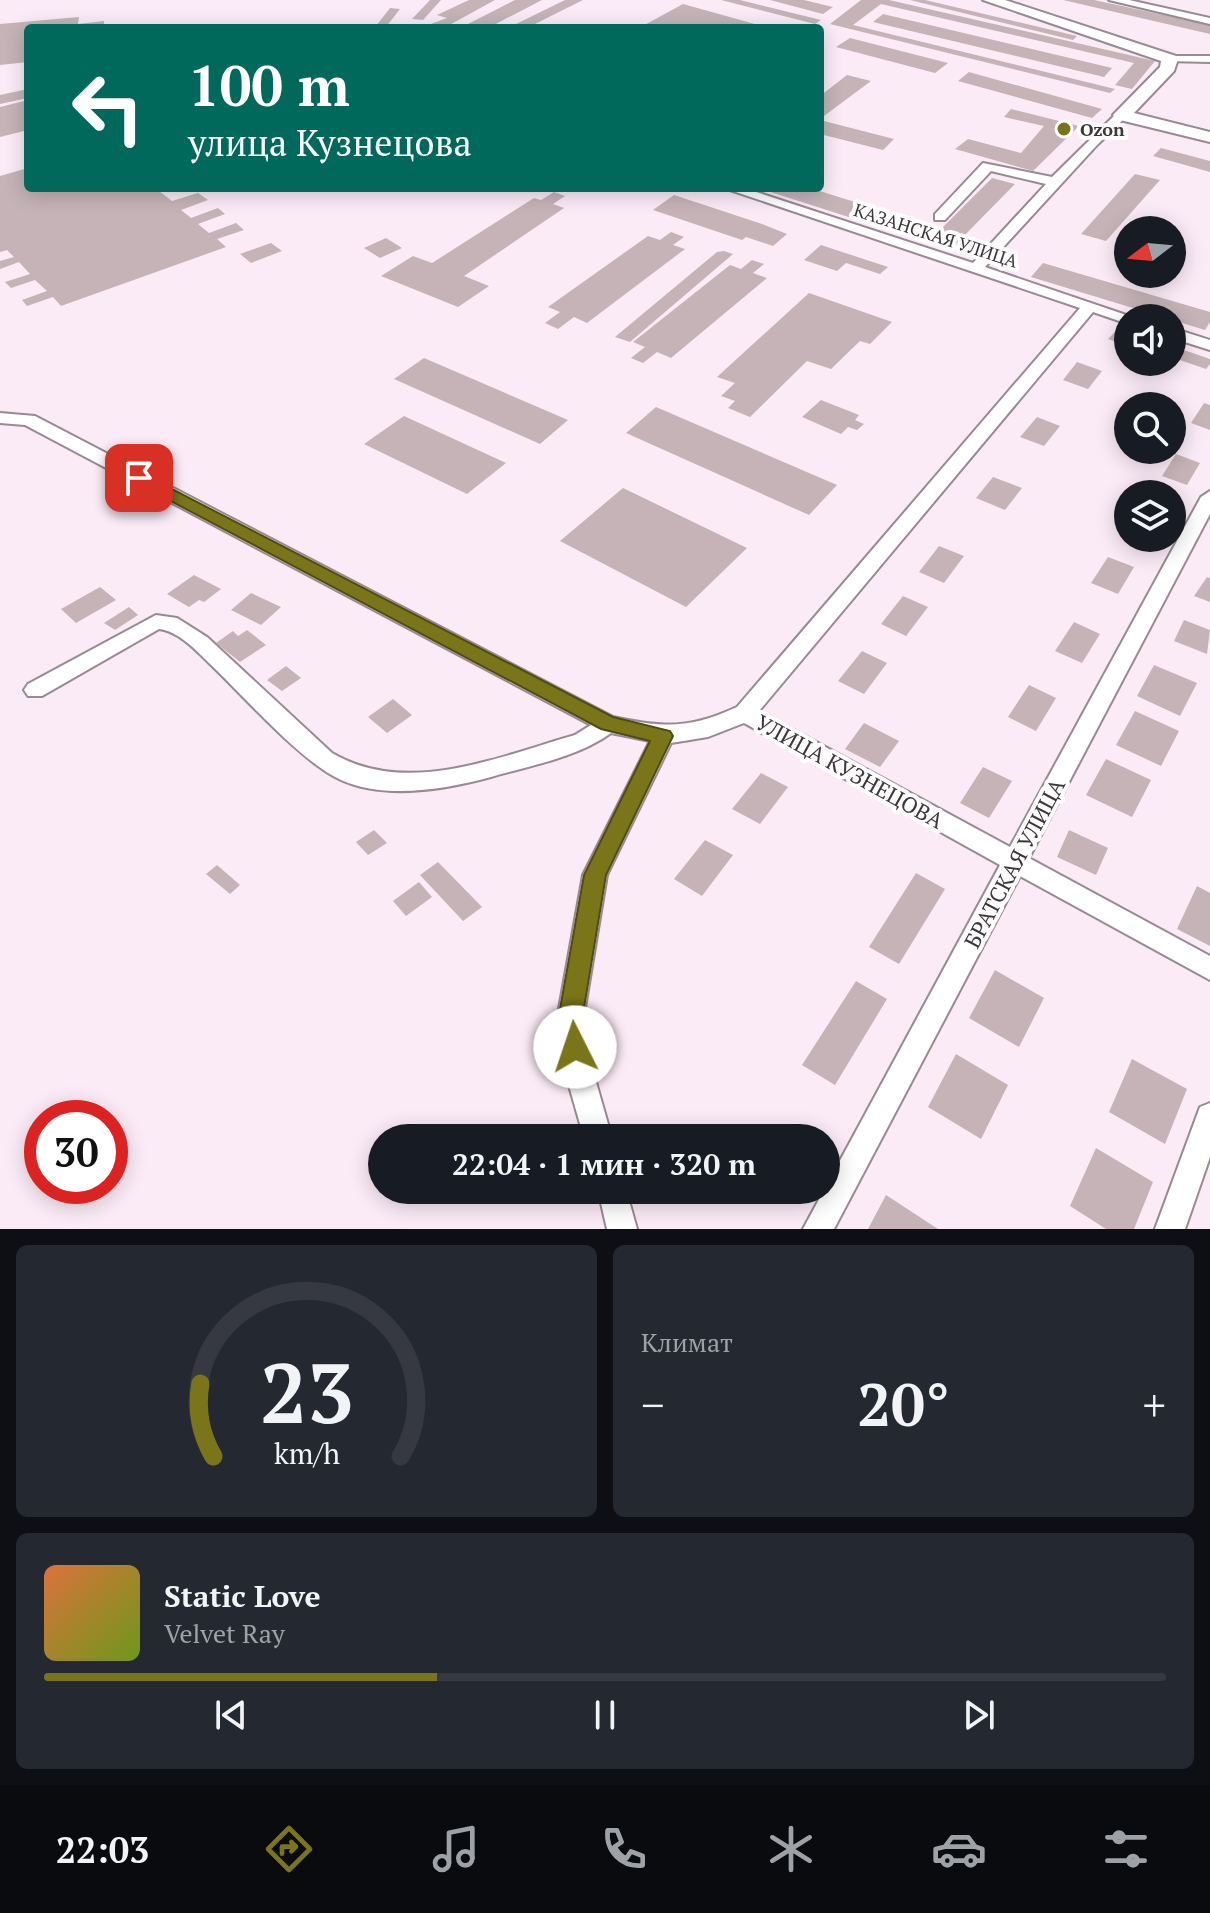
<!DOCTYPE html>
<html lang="ru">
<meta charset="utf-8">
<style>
body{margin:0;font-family:"PT Serif",serif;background:#242831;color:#f1f3f6;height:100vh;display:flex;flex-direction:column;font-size:30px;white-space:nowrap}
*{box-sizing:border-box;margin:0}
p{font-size:26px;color:#9ea1a6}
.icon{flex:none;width:44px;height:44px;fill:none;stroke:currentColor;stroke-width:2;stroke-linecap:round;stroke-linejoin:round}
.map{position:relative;height:1229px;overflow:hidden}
.details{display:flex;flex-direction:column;gap:16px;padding:16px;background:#0d0f14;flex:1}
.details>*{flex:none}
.top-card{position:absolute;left:24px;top:24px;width:800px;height:168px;border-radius:8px;box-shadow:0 4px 20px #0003;background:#00695c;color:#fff;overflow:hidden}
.needle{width:52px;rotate:254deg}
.fabs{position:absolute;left:1114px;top:216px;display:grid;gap:16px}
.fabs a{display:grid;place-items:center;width:72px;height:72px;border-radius:50%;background:#171b24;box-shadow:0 4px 20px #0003;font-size:40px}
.speed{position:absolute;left:24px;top:1100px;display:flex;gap:16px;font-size:40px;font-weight:700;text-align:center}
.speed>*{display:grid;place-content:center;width:104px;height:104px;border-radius:50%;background:#171b24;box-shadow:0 4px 20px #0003;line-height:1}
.speed .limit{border:12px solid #d22;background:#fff;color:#111}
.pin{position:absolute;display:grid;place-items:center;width:68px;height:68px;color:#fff;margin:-34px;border-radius:16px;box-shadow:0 4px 12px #0006}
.me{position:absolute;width:88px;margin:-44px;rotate:356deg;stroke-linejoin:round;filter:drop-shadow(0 0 6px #0008)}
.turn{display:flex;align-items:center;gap:28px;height:168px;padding:0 32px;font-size:36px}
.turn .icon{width:104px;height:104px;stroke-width:2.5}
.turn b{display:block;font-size:56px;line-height:68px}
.big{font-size:60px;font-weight:800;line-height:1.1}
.details .widget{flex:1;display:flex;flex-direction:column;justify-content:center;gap:12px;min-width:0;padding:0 28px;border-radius:12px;background:#242831}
.details .dial{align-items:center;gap:0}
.dial svg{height:208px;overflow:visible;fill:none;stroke:#363941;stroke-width:7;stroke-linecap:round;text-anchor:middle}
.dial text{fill:#f1f3f6;stroke:none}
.song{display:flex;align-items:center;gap:24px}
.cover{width:96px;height:96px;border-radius:12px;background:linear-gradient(135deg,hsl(20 70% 55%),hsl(80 70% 35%))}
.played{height:8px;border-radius:4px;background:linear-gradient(90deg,#7b7519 35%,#363941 35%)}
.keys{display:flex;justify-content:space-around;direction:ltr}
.heat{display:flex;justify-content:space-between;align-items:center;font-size:44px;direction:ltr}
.details .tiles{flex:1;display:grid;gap:16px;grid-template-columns:1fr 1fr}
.widget:last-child{grid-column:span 2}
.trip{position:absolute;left:368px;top:1124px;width:472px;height:80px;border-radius:40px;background:#171b24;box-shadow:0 4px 20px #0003;font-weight:800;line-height:80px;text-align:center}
.tabs{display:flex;height:128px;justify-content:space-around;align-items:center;background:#090b0e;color:#9ea1a6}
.tabs .icon{width:56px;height:56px}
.tabs .current{color:#7b7519}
.tabs b{font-size:36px;color:#f1f3f6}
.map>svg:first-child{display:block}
</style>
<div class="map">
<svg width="1210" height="1229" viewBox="0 0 1210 1229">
<rect width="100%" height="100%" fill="#fbebf6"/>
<!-- building -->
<path fill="#c5b3b7" d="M430 0H441L423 20 412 19Z
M469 0H495L444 28H420L447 18 437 15Z
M515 0H542L488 28 468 24Z
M565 0H583L527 28H508Z
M721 0H740L821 20 815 24Z
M770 0H804L833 7 823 14Z
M861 0H889L1155 61 1132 89 1115 85 1134 63 881 4 853 25 1115 89 1110 93 830 24Z
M910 0H925L1077 36 1073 40Z
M1063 0H1094L1210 25V34Z
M683 4 762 26 710 28 695 24 688 28H639Z
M390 8 400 9 386 27 376 26Z
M883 14 1112 68 1104 77 873 22Z
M79 17 78 24 104 21V26L28 28V62L0 65V24Z
M850 38 948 63 935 73 836 47Z
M969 72 1102 109 1092 118 958 81Z
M847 75 871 81 820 119V96Z
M28 89V98L0 104V95Z
M28 100V130L0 137V107Z
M1011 109 1079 126 1033 171 955 149 968 139 1021 153 1044 126 1004 117Z
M820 120 894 139 883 150 820 134Z
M1161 148 1210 161V172L1153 156Z
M28 168V188H155L172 201 198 193 208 200 181 210 191 218 218 208 225 214 198 224 209 233 236 223 244 230 217 239 226 247 61 306 53 297 27 306 22 300 47 291 35 280 11 288 5 282 30 274 19 262 0 269V261L14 257 7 250 0 252V176Z
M1135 174 1160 180 1106 241 1081 234Z
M992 178 1015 184 953 247 930 240Z
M758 188H810L903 217 889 230Z
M554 192 565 196 553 204 564 208 464 276 489 286 458 307 381 276 413 256 432 263 534 198 541 200Z
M674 195 762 224 787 234 773 246 746 237 742 240 653 210Z
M671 232 684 237 673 245 685 249 587 323 574 317 558 329 545 323 560 312 548 307 648 236 660 240Z
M386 238 402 248 380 258 364 248Z
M271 243 282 251 251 263 240 254Z
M821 245 888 267 880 274 846 263 837 271 804 260Z
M724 251 733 254 630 342 615 337 717 252Z
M752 260 764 264 753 273 767 278 671 358 657 352 643 363 631 358 645 347 633 342 730 265 741 269Z
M1043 263 1210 312V322L1205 330 1031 277Z
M809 293 892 322 870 344 860 341 831 369 807 361 750 417 728 408 735 401 721 396 735 383 717 377Z
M1116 331 1128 335V346L1108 339Z
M1181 349 1210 359V364L1206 369 1174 358Z
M424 358 568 420 540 444 394 379Z
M1077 362 1102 371 1088 389 1063 380Z
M821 400 859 415 855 420 864 424 857 430 848 427 841 434 802 417Z
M1204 403 1210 405V430L1191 423Z
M656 407 837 485 809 515 626 433Z
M404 416 506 463 467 494 364 444Z
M1037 417 1060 426 1044 446 1020 437Z
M1176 454 1200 463 1187 485 1162 476Z
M993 477 1022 488 1005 510 976 498Z
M623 488 747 548 686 607 560 541Z
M939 546 964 556 944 583 919 572Z
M1108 557 1134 567 1118 594 1091 583Z
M194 575 221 589 204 602 199 600 189 607 167 594Z
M1207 577 1210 578V602L1194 596Z
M100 587 116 600 76 623 61 609Z
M251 593 281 607 261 625 231 610Z
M903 596 928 607 906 636 881 624Z
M129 607 138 615 115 630 104 623Z
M1184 620 1210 630 1207 654 1174 641Z
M1074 622 1100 634 1082 663 1055 651Z
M247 630 266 645 240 662 216 643 233 631 238 636Z
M862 651 887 663 864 694 838 681Z
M1154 665 1197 683 1180 716 1137 696Z
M286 666 301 678 282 691 267 680Z
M1029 685 1056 698 1036 731 1008 717Z
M393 699 412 715 387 733 368 717Z
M1135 711 1179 731 1161 766 1116 745Z
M864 723 899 741 880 767 845 749Z
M1106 759 1151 780 1132 817 1086 795Z
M983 767 1012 781 989 818 960 803Z
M761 773 788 787 760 824 732 809Z
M374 830 387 843 368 855 356 842Z
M1069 830 1108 848 1096 875 1057 857Z
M705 840 733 855 702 896 674 879Z
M438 862 482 907 463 921 420 875Z
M217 865 240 885 230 894 206 874Z
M916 873 945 889 899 964 869 947Z
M419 882 432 897 406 916 393 901Z
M1197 886 1210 893V946L1177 929Z
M995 970 1044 998 1019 1047 969 1018Z
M856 981 887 999 835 1085 802 1065Z
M956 1054 1008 1085 981 1139 928 1107Z
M1132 1059 1187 1089 1165 1144 1109 1112Z
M1096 1148 1153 1182 1134 1229H1106L1070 1206Z
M886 1195 938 1229H868Z"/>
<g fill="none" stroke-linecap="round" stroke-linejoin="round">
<defs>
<path id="street" d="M1109 0H1129L1210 18V24Z
M1170 56H1210V62L1166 61 1164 59Z
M1118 112 1128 115 1097 145 985 267 1135 318H1128V324L1093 312 759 711 1010 847 1201 497 1210 491V514L1029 858 1210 956V980L1020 876 834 1229H803L1000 865 744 723 708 737 671 743 607 875 583 1020 594 1075 612 1138H584L566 1075 557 1020 583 875 650 741 611 733C576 758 532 765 491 777 447 789 385 800 341 780 301 762 243 695 209 663 196 650 178 631 159 629L42 696H28L24 690 28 684 156 615 177 618 207 637 332 753C407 797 498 757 575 735L591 725 25 425 0 423V413L35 416 613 717C663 728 690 729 737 707L1080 308 724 188H744L973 263 1046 184 991 171 945 220H935V214L983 163 1052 177Z
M1172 328 1210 340V350L1172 338Z
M1210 1103V1157L1185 1229H1155L1200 1107Z
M598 1190H626L637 1229H607Z"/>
<path id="secondary" d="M983 0H1005L1176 56 1178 59 1174 71 1134 113 1210 132V142L1116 119 1113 115 1160 67 1161 61Z"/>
</defs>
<!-- street casing -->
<use href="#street" stroke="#988a94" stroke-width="4"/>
<!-- secondary casing -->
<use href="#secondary" stroke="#988a94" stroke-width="4"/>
<!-- street -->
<use href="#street" fill="#fff" fill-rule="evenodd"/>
<!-- secondary -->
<use href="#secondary" fill="#fff" fill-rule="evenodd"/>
</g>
<!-- route -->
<path fill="#7b7519" stroke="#504c10" stroke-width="2" d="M139 472 613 717 670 731 673 736 606 875 582 1020 588 1047 584 1055 575 1059 567 1055 558 1020 584 875 650 741 601 729 133 481V474Z"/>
<!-- markers -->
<circle fill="#7b7519" stroke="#fff" stroke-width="3" cx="1064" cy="129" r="8"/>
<g text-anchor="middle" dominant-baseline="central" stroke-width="8" stroke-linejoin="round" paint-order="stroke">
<!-- far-poi labels -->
<g font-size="18" font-weight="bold" fill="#3d373b" stroke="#fff" text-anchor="start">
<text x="1080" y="129">Ozon</text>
</g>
<!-- far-street labels -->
<g font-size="18" fill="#3d373b" stroke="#fff">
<text transform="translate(936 235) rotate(18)">КАЗАНСКАЯ УЛИЦА</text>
</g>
<!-- street labels -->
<g font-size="22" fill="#3d373b" stroke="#fff">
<text transform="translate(850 771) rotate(29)">УЛИЦА КУЗНЕЦОВА</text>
<text transform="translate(1014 863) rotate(-62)">БРАТСКАЯ УЛИЦА</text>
</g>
</g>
</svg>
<div class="fabs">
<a><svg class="needle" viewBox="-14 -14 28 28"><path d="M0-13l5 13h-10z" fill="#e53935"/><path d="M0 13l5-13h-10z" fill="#9ea1a6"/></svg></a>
<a><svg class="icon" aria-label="sound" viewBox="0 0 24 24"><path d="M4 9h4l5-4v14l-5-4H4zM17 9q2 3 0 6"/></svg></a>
<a><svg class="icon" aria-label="search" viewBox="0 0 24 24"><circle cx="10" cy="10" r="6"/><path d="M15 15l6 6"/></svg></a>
<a><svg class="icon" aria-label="layers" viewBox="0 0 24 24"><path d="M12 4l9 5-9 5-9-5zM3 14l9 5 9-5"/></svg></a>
</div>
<div class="speed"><div class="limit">30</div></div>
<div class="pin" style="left:139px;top:478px;background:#d93025"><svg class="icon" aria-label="arrive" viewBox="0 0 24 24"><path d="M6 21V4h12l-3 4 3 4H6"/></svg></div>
<svg class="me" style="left:575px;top:1047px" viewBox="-20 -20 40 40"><circle r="19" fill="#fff"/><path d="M0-13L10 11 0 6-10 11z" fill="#7b7519"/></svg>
<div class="trip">22:04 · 1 мин · 320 m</div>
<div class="top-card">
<div class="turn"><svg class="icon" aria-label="left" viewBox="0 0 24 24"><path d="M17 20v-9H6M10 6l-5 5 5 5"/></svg><div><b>100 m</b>улица Кузнецова</div></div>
</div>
</div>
<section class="details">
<div class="tiles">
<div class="widget dial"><svg viewBox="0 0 100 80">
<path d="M14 69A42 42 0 1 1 86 69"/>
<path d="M14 69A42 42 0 0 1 9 41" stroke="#7b7519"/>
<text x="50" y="56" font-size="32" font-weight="700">23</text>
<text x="50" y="72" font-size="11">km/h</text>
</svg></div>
<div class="widget"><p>Климат</p>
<div class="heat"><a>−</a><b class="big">20°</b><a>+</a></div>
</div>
<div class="widget">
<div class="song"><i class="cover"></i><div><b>Static Love</b><p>Velvet Ray</p></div></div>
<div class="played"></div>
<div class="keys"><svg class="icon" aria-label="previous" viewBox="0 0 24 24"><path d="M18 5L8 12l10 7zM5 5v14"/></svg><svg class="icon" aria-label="pause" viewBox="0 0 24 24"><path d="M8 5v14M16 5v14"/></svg><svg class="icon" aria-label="next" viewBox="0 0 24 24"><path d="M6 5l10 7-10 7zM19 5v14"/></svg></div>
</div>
</div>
</section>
<nav class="tabs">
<b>22:03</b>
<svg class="icon current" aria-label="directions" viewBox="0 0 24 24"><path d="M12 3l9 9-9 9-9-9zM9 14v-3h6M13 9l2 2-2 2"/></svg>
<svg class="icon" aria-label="music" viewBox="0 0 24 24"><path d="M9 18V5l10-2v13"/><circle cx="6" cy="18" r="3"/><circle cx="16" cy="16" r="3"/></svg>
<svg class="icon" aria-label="phone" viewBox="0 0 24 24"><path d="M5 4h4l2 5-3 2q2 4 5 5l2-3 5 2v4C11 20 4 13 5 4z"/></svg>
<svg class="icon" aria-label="climate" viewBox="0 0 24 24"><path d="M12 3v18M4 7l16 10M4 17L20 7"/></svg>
<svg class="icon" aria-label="car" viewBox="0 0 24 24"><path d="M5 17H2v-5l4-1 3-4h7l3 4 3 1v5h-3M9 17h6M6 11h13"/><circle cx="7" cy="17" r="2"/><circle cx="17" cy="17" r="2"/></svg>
<svg class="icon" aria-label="filters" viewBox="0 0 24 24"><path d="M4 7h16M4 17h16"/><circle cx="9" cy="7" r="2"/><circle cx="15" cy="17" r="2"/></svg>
</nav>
